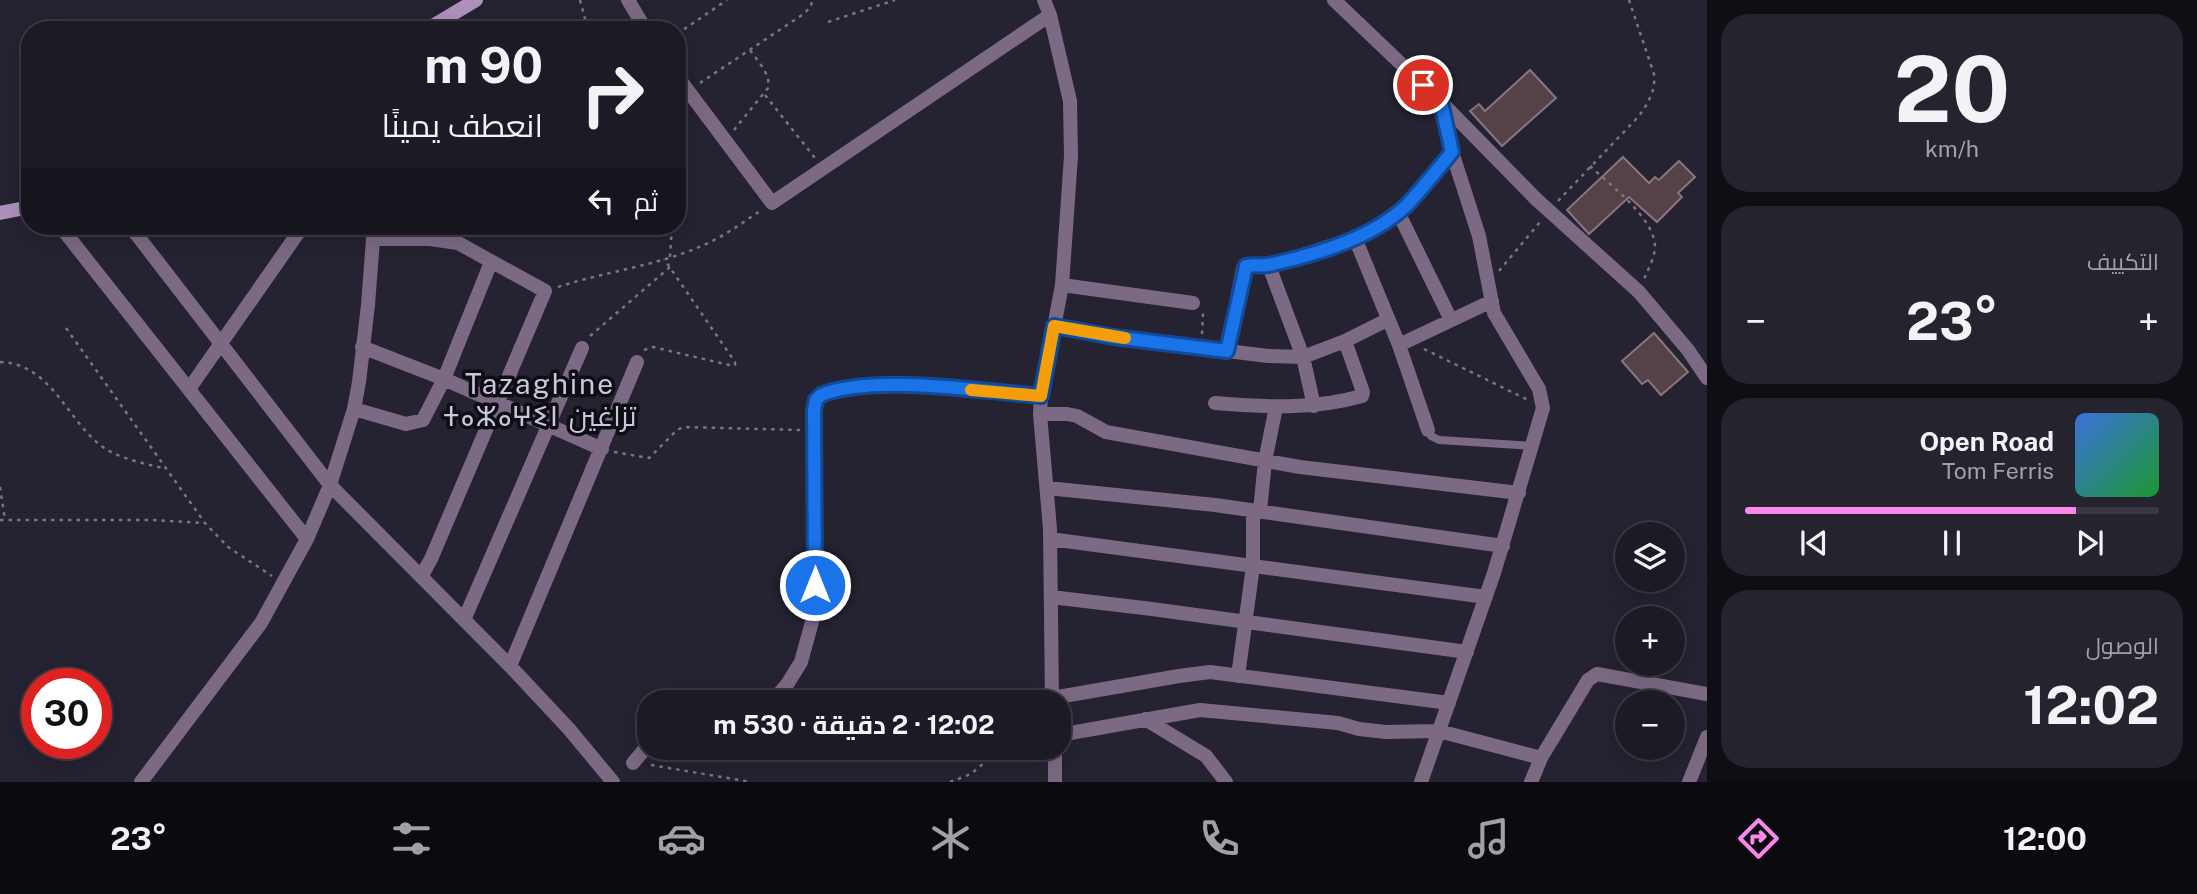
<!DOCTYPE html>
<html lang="ar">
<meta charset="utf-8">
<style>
body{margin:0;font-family:"Public Sans",Cairo,"Noto Sans Tifinagh",sans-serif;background:#25232d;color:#f1f3f6;direction:rtl;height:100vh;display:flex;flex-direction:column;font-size:26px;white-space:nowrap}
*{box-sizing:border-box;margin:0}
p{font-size:23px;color:#a0a1a7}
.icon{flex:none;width:38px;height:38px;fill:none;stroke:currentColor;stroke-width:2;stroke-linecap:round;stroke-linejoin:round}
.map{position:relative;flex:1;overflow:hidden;direction:ltr}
.panel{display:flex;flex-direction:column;gap:14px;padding:14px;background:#0f0e14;width:490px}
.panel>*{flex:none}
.top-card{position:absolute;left:21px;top:21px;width:665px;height:214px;border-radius:28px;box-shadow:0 7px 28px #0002,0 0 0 2px #3a3842;direction:rtl;background:#1c1a25;color:#f1f3f6;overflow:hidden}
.tools{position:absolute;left:1615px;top:522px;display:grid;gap:14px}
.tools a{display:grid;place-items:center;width:70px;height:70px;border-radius:50%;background:#1c1a25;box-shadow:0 7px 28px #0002,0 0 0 2px #3a3842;font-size:35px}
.speed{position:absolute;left:21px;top:668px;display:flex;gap:14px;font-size:35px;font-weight:700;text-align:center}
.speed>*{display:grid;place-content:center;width:91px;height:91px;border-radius:50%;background:#1c1a25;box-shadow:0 7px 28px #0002,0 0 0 2px #3a3842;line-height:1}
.speed .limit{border:10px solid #d22;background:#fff;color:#111}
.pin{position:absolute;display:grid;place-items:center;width:60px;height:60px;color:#fff;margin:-30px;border:4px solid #fff;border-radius:50%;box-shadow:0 2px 7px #0007}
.me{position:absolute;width:77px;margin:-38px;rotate:0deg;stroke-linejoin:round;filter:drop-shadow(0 0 5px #0008)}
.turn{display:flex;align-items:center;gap:24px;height:147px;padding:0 28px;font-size:32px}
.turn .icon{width:91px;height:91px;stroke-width:2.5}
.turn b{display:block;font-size:49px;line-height:60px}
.then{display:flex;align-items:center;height:66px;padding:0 28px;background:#0003;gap:14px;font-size:26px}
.big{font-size:52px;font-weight:700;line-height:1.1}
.panel .widget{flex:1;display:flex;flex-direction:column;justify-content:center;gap:10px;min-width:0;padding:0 24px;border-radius:28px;background:#25232d}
.panel .dial{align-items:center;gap:0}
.dial b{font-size:91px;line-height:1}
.song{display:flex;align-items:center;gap:21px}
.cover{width:84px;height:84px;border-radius:10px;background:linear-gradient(135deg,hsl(220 70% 55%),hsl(130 70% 35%))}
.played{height:7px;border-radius:4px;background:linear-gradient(90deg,#f888ea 80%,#3a3842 80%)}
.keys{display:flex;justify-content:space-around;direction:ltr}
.heat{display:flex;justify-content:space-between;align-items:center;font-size:38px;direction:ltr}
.trip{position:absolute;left:637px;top:690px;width:434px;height:70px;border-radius:28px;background:#1c1a25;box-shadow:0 7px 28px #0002,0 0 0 2px #3a3842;font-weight:700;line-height:70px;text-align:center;direction:rtl}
.tab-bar{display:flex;height:112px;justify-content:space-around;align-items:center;background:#0b0a0f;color:#a0a1a7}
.tab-bar .icon{width:49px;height:49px}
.tab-bar .on{color:#f888ea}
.tab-bar b{font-size:32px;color:#f1f3f6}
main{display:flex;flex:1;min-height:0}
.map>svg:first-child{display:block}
</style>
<main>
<section class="panel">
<div class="widget dial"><b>20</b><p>km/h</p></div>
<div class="widget"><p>التكييف</p>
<div class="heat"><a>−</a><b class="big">23°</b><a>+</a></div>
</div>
<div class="widget">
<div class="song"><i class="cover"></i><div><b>Open Road</b><p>Tom Ferris</p></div></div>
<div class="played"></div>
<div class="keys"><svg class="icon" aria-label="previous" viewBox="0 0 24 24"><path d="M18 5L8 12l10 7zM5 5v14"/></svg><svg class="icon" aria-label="pause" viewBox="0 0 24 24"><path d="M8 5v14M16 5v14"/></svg><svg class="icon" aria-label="next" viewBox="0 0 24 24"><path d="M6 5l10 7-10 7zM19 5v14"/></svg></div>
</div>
<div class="widget"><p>الوصول</p><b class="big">12:02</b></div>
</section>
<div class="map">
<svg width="1707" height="782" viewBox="0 0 1707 782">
<rect width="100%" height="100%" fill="#252231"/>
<!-- building -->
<path fill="#554249" stroke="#8a757d" stroke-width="2" d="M1530 70 1556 98 1502 146 1470 111 1479 104 1485 111Z
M1623 157 1649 183 1655 177 1659 180 1679 161 1695 177 1678 193 1682 197 1657 222 1629 197 1589 234 1567 210Z
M1654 333 1688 372 1661 395 1648 380 1642 384 1622 361Z"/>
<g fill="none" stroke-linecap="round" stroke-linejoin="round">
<!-- path -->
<path stroke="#797684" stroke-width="2.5" stroke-dasharray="3.5 5" stroke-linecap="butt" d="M580 0 588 30
M828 22 895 0
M677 34 727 0
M700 83 802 15 811 7 812 0
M765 95 815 158
M734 130 768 88C771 74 758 62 750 50
M1590 166C1610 185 1656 219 1655 248 1654 259 1648 270 1644 279
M1558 201 1639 116C1648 103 1656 91 1654 74L1629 0
M670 257 672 226
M1499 271 1540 222
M558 287C610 270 666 265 714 240 730 232 745 221 760 211
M66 328 205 523 228 547 272 576
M1202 334 1203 313
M590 336 670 267
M1424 349 1528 400
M644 350 653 347 729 365H735V362L664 259
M0 362C51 364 66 418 100 445 118 459 144 463 166 469
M614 452 649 458 677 430 683 427 800 430
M0 487 5 520
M0 520H153L205 523
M651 765 751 782
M950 782 971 774 1003 747"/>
<!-- lane -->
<path stroke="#7c6a84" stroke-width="8" d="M1428 430 1431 436 1439 440 1533 446"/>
<!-- street -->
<path stroke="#7c6a84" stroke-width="14" d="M628 0 646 30
M1044 0 1050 15 1070 101 1071 156 1062 285 1041 396 1040 414 1050 529 1052 702
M1334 0 1441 102 1536 199 1639 292 1688 350 1707 378
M677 76 772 203 1050 15
M1398 212 1451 320
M60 226 307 539
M130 226 330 485 510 666 569 729 613 782
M374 239H430L458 243 545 291 431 559 421 577
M1062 285 1193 303
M1054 326 1114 337 1268 356 1303 357 1345 341 1387 320
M1399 345 1492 301
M362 347 444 379 602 449
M1227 351 1243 268 1249 265 1269 266
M189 389 298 233 300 226
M1215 403C1265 407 1313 410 1362 396L1363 392 1345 341
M1314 406 1303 357 1269 266 1355 238
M354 409 406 424 423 420 444 379 491 262
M1040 414H1067L1077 416 1106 432 1300 467 1519 493
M1428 430 1399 345 1355 238C1402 215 1419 191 1452 152
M1047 488 1215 505 1503 546
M1260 511 1265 461 1276 407
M1050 539 1486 597
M1051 597 1152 609 1467 652
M464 620 582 348
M510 666 637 362
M1238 676 1253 566V511
M1052 698 1179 676 1210 672 1449 703
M767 702 775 699 788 683 801 662 815 611 814 410C815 404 816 399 821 395 828 390 839 390 847 389 911 380 977 390 1041 396
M1145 719 1206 756 1226 782
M1059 735 1200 710 1338 723 1359 729 1386 732 1439 731 1541 758 1588 680 1597 674 1707 694
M1055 747V782
M633 763 649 744
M141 782 261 623 307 539 330 485 354 409 359 382 368 305 374 226
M1421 782 1494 573 1543 408 1539 389 1494 313 1479 236 1452 152 1441 102
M1531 782 1541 758
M1689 782 1707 737"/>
<!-- secondary -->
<path stroke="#ae91bc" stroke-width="14" d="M426 30 476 0
M0 213 30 207"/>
</g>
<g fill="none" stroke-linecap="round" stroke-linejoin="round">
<defs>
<path id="route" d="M815 585 814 410 816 400 821 395C873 374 983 391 1041 396L1054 326 1114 337 1227 351 1246 266C1254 264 1264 267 1273 264 1317 254 1372 238 1406 206 1422 189 1437 170 1452 152L1441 102 1423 85"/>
</defs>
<!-- route casing -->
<use href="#route" stroke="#114b97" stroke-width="18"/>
<!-- route -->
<use href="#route" stroke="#1a73e8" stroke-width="12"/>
<!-- slow -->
<path stroke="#f59e0b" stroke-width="12" d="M971 390 1041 396 1054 326 1125 338"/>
</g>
<g text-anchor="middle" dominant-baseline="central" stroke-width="7" stroke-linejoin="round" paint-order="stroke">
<!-- quarter labels -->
<g font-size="28" letter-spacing="2" fill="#c9c7db" stroke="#0e0d13">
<text x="540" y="383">Tazaghine<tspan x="540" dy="32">ⵜⴰⵣⴰⵖⵉⵏ تزاغين</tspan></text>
</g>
</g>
</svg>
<div class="tools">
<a><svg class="icon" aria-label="layers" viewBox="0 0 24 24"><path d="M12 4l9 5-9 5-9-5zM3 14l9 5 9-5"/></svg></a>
<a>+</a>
<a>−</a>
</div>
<div class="speed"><div class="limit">30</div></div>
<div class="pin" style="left:1423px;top:85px;background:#d93025"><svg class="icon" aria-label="arrive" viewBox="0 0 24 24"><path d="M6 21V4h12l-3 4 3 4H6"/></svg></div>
<svg class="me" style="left:815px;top:585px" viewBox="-20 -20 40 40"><circle r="17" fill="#1a73e8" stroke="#fff" stroke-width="3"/><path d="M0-11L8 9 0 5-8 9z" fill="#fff"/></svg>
<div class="trip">12:02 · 2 دقيقة · 530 m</div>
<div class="top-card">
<div class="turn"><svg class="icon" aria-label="right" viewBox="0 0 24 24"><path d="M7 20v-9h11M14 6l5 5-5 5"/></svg><div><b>90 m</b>انعطف يمينًا</div></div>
<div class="then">ثم<svg class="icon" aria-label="left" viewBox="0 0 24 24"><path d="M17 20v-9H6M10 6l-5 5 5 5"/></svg></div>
</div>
</div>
</main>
<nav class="tab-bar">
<b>12:00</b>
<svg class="icon on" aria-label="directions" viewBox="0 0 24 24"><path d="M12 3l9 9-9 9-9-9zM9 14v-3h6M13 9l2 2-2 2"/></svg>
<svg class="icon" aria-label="music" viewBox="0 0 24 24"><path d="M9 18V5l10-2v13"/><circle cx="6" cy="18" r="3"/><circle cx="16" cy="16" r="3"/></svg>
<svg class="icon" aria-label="phone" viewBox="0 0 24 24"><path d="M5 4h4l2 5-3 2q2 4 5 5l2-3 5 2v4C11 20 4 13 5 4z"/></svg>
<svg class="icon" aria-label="climate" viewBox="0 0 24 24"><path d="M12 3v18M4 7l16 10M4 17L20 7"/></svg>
<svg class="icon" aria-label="car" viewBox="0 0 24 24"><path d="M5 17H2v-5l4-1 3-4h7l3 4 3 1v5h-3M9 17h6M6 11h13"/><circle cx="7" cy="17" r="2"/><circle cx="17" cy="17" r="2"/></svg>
<svg class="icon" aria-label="filters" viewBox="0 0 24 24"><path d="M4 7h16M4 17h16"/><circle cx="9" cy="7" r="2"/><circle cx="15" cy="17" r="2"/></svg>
<b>23°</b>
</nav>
